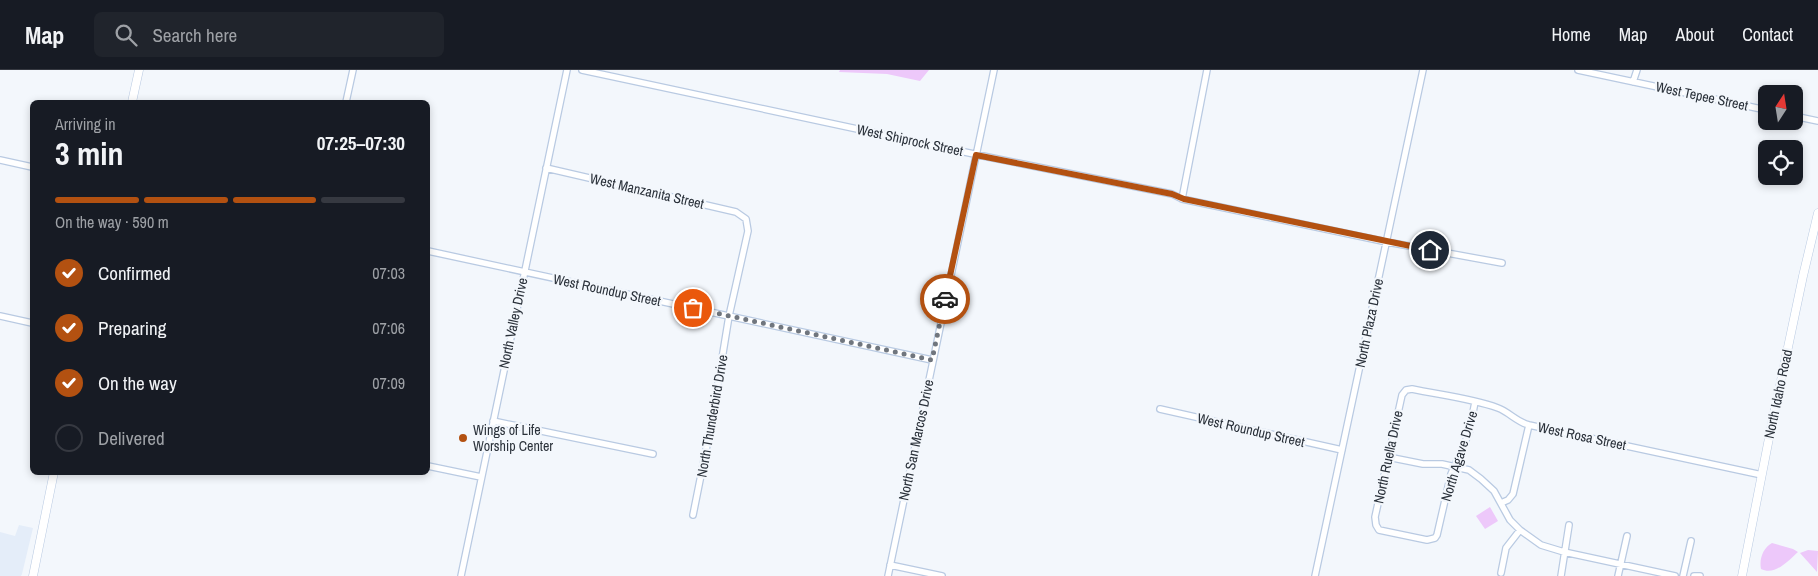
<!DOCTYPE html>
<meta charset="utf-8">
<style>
:root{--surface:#171b24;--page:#20242c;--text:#f1f3f6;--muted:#9ea1a6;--line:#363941;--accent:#b35111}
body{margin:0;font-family:"Archivo Narrow",sans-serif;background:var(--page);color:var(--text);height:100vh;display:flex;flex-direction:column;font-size:19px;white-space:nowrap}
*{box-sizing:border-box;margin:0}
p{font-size:16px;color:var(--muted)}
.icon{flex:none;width:28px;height:28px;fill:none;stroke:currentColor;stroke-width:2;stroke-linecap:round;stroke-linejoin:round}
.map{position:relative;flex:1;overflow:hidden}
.sheet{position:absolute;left:30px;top:30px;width:400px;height:375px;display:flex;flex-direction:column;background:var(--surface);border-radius:8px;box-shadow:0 2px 8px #0003}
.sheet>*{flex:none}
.needle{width:32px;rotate:12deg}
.fabs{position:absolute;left:1758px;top:15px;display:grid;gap:10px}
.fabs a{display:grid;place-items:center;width:45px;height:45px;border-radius:8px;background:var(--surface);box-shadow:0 2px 8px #0003;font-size:25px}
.pin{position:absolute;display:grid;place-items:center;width:42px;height:42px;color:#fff;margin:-21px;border:2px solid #fff;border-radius:50%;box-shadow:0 1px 5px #0007}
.courier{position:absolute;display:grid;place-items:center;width:50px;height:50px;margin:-25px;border:4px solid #b35111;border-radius:50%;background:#fff;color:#222;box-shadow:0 1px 6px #0007}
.headline em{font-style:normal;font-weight:700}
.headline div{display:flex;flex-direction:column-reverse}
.headline{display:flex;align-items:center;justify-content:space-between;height:85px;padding:0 25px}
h1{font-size:32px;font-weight:700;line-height:38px}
.bar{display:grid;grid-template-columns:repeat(4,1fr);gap:8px 5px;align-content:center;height:60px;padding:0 25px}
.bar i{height:6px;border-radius:4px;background:var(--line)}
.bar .active{background:var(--accent)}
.bar p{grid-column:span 4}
ol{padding:0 25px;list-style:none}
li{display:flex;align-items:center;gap:15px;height:55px}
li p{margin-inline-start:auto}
li .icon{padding:5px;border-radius:50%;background:var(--accent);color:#fff;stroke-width:4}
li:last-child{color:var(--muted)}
li i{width:28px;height:28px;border:2px solid var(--line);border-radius:50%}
header{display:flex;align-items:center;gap:30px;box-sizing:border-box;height:70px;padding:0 25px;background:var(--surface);border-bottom:1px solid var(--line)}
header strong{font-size:24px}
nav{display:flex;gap:28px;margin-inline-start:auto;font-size:18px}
.search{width:350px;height:45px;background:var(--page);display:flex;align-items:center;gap:12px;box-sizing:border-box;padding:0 18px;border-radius:8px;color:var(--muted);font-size:19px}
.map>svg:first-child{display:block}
</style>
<header>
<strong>Map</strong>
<div class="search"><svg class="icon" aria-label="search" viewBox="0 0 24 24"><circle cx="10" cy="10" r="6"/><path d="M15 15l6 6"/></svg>Search here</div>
<nav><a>Home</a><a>Map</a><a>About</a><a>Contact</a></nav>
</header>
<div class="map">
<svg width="1818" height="506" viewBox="0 0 1818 506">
<rect width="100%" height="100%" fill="#f3f7fc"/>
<!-- built -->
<path fill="#e4edf9" d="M19,455L33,458L22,504L21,506H0V462L15,466Z"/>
<!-- green -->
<path fill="#edc8fa" d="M840,0H929L920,11L887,4L839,2Z
M1490,437L1498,451L1485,459L1476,446Z
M1772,473L1793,479L1798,482C1788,491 1775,506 1761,499C1759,489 1763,478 1772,473Z
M1808,480L1818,481L1817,502L1800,483Z"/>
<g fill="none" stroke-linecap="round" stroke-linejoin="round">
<defs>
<path id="minor" d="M582,0L988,87L1172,124L1182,129L1387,172L1502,193
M1578,0L1766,40
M1633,12L1637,0
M346,32L353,0
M1794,46L1818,51
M0,90L32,97
M546,98L736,142L746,149L748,161L729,246L712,350L693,445
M1182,129L1207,0
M428,181L932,290
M0,246L32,253
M1475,332L1469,363L1451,404L1437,465L1435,468L1427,470L1379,460L1376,455L1375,447L1402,325L1406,320L1412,319C1440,325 1470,328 1498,338C1509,342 1517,352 1529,355L1762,405
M1160,339L1342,380
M493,351L653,384
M1388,387L1423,394H1442L1469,400L1481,409L1494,421L1510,450L1520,460L1541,475L1564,482L1675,506
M428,396L481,407
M1501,433L1508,430L1513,424L1529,355
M890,495L942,506
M1501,503L1506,478L1520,460
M461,506L567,0
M888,506L994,0
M1315,506L1423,0
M1561,506L1569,455
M1618,506L1627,466
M1683,506L1691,471
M1694,506H1700"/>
<path id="tertiary" d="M132,32L139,0
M33,506L54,402
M1742,506L1771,358L1803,206L1818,143"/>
</defs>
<!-- minor casing -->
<use href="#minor" stroke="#b9cae2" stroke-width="8"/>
<!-- tertiary casing -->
<use href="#tertiary" stroke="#b9cae2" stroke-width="9"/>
<!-- minor -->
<use href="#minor" stroke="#fff" stroke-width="5.5"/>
<!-- tertiary -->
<use href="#tertiary" stroke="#fff" stroke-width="8"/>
</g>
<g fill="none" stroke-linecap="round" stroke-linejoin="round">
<!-- done -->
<path stroke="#70767e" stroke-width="5" stroke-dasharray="0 9" d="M693,238L932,290L945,229"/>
<!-- route -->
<path stroke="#b35111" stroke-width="6" d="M945,229L976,85L1172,124L1184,129L1430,180"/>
</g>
<!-- markers -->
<circle fill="#b35111" stroke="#f3f7fc" stroke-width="2" cx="463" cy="368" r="5"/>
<g text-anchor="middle" stroke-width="4.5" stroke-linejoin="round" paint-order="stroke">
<!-- street labels -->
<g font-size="14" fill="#2a313a" stroke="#f3f7fc">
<text transform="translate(1702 26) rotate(12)" y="5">West Tepee Street</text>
<text transform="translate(910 70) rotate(12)" y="5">West Shiprock Street</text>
<text transform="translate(647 121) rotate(13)" y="5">West Manzanita Street</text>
<text transform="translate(607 220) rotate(12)" y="5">West Roundup Street</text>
<text transform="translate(513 253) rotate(-78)" y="5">North Valley Drive</text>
<text transform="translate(1369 253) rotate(-78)" y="5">North Plaza Drive</text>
<text transform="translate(1778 324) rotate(-78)" y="5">North Idaho Road</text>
<text transform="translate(712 346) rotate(-80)" y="5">North Thunderbird Drive</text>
<text transform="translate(1251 360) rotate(13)" y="5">West Roundup Street</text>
<text transform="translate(1582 366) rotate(12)" y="5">West Rosa Street</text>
<text transform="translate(916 370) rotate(-78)" y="5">North San Marcos Drive</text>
<text transform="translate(1459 386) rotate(-73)" y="5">North Agave Drive</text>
<text transform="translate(1388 387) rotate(-78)" y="5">North Ruella Drive</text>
</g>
<!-- poi labels -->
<g font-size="14" fill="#2a313a" stroke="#f3f7fc" text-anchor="start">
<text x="473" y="365">Wings of Life<tspan x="473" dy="16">Worship Center</tspan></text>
</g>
</g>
</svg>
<div class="fabs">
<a><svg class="needle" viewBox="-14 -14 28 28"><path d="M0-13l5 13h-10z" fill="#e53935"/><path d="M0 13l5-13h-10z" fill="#9ea1a6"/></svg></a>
<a><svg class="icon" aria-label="locate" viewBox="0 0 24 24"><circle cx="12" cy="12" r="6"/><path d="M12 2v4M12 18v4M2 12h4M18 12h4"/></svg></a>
</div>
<div class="pin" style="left:693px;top:238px;background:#ea580c"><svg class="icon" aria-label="bag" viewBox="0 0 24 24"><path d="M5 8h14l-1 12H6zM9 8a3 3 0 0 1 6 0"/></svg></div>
<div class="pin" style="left:1430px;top:180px;background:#1f2937"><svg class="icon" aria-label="home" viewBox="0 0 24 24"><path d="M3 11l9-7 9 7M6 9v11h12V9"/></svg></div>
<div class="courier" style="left:945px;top:229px"><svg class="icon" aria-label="car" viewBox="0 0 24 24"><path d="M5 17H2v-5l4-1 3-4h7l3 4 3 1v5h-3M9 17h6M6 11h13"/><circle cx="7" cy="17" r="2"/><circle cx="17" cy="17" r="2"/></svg></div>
<section class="sheet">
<div class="headline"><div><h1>3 min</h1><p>Arriving in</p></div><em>07:25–07:30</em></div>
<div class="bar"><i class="active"></i><i class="active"></i><i class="active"></i><i></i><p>On the way · 590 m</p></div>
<ol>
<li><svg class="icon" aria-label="check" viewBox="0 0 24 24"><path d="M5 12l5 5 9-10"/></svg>Confirmed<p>07:03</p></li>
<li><svg class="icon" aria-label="check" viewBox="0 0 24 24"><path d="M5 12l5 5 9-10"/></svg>Preparing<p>07:06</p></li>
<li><svg class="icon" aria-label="check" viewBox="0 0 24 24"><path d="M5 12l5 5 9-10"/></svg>On the way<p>07:09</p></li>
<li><i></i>Delivered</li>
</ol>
</section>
</div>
